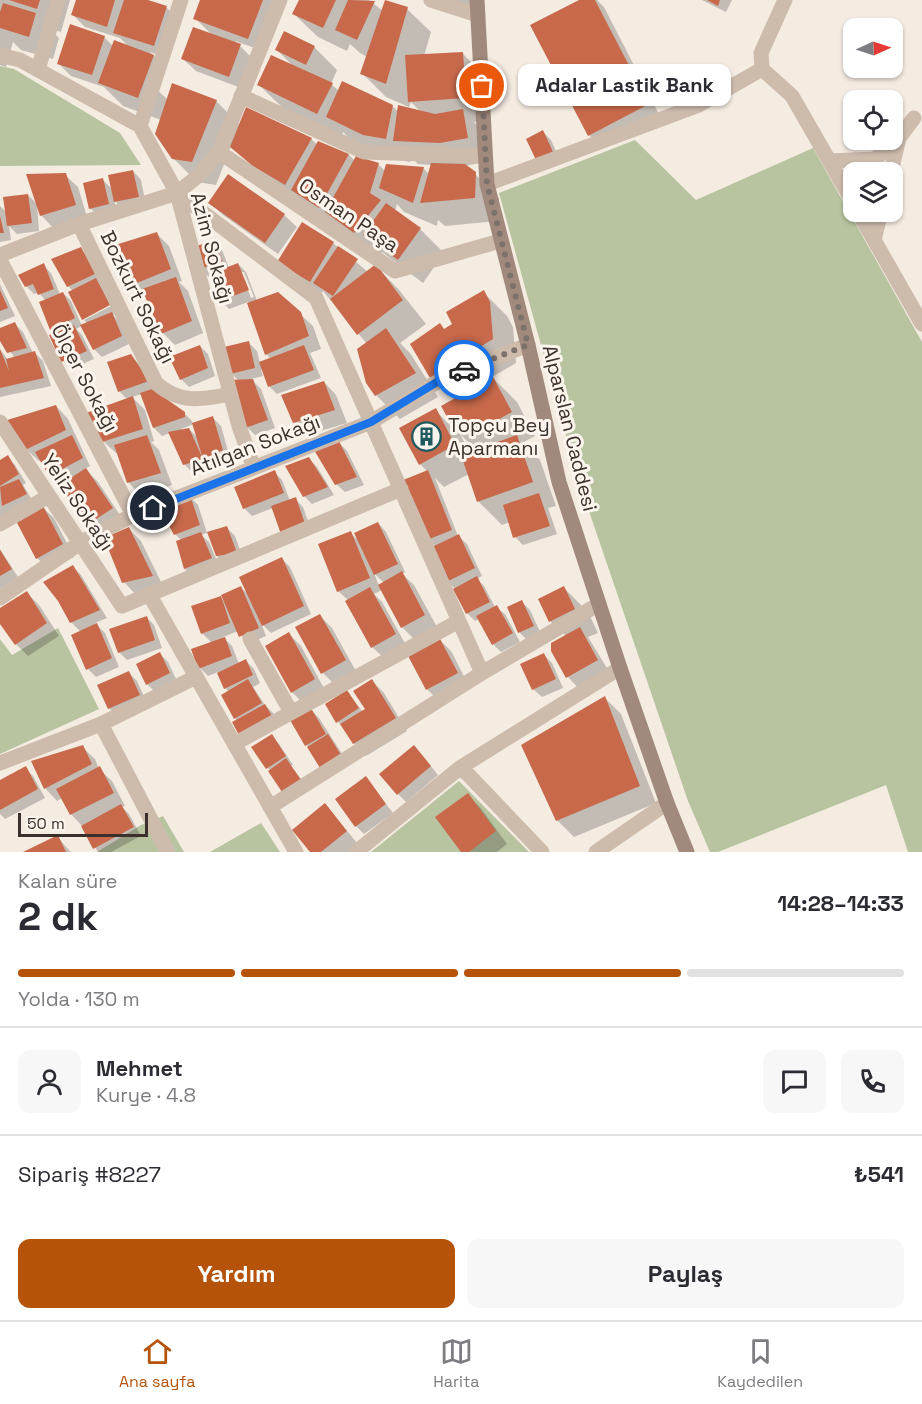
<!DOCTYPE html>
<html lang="tr">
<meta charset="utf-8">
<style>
:root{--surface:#fff;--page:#f7f7f7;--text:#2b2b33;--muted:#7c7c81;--line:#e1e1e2;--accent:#b45309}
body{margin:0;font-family:"Space Grotesk",sans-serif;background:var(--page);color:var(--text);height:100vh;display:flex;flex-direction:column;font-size:22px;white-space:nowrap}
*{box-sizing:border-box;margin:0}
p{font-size:20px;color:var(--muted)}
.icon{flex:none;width:33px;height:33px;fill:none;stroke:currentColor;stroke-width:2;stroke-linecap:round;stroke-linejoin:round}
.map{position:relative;height:852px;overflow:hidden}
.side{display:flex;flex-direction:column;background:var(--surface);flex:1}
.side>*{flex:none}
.needle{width:39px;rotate:87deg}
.controls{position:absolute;left:843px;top:18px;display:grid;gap:12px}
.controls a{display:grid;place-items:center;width:60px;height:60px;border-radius:12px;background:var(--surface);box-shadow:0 2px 4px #0004;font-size:30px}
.scale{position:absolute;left:18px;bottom:15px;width:130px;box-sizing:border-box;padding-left:6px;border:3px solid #3b302b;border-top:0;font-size:16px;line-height:21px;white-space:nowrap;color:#3b302b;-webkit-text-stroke:4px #fbf5ee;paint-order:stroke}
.pin{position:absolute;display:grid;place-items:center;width:51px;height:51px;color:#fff;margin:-26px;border:3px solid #fff;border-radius:50%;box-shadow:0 2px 6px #0007}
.courier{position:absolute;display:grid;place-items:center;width:60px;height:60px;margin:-30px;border:4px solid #1a73e8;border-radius:50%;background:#fff;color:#222;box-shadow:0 2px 8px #0007}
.bubble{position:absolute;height:42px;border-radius:12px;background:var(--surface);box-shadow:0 2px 4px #0004;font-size:20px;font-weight:700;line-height:42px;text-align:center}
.headline em{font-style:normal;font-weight:700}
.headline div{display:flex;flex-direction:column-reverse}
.headline{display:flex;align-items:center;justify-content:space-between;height:102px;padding:0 18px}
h1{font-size:39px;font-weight:700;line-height:45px}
.bar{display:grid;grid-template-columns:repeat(4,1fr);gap:9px 6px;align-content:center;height:72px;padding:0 18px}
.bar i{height:8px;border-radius:4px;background:var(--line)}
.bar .active{background:var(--accent)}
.bar p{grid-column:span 4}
.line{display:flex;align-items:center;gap:15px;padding:0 18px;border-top:2px solid var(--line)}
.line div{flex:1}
.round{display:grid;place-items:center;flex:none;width:63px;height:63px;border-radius:12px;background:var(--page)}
.action{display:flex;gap:12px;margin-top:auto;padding:12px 18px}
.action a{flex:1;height:69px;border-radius:12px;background:var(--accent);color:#fff;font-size:24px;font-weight:700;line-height:69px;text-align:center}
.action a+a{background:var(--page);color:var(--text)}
.menu{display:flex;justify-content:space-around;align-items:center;height:84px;border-top:2px solid var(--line);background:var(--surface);font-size:16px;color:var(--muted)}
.menu a{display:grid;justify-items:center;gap:3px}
.menu .active{color:var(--accent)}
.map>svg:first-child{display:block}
</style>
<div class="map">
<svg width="922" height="852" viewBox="0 0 922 852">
<rect width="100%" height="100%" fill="#f4ebe1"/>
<!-- green -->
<path fill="#b8c4a0" d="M0,66L14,69L120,133L141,165L0,166Z
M635,140L696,200L813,148L922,342V852H908L886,785L718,852H710L688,801L578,479L499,193Z
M58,628L99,709L0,754V639L12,655Z
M459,781L529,852H371Z
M163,816L184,852H97L141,825Z
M261,823L280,852H210Z"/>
<!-- shadow -->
<path fill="#0003" fill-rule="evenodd" d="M0,0H70L61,32L49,28L59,38L53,59L21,50L13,42L6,67L0,65Z
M78,0H143L167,8L179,20L166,58L150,52L162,64L153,86L168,100L216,101L240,125L311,139L318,145L319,143L349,155L355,161L378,164L385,171L423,168L429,174L432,165L418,164L411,157L410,162L388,158L351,140L343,132L341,137L283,108L259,85L293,66L277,50L314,47L337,70L331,84L339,91L392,106L399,112H421L411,102L409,107L386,97L362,73L367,57L360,53L350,44L347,51L318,37L294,14L300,0H369L383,11L407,9L431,32L424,56L462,53L486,77L488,121L474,122L486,134L491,161L464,166L475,174L499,198L498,221L445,226L438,220L437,226L404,212L397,204L395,211L420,229L444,253L423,283L382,252L379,255L256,170L231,146L216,185L197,182L173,158L161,120L123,106L104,87L71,76L59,64L104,37L113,46L129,47L120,38L85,27L73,15Z
M202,0H272L277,5L260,50L235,41L252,58L241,88L196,71L183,59L212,35L195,18Z
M423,0H479L477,19Z
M582,0H597L604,7L660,116L601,148L589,135Z
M702,0H732L726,12Z
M543,132L551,140L560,160L546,167Z
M133,171L141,180L146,205L124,210L114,200L117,212L99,216L90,208L103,180L113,190Z
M65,175L78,187L87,217L53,228L41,215Z
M28,195L37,204L39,231L17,234L9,226L11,240L0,242V206L7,213Z
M210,203L284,215L297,227L278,254L223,215Z
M157,234L169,246L182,281L179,282L188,291L203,333L175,345L163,333L145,296L133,284Z
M214,241L222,250L229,268L238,264L246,272L257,301L300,314L313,326L321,349L310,353L321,378L277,394L269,386L263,370H261L263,376L251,379L261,389L275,428L255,435L247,427L239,381L231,373L249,343L257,351L260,363L271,359L266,354L248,302L229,309L221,300L212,275L209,277L201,269ZM241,272H244L254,297L251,298Z
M333,243L368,272L376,266L399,290L426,324L400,343L410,353L438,397L400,419L376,395L368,383L367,344L323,291L322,293L292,274Z
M81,249L89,257L102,282L99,283L111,302L84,317V320L73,291L68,286Z
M43,265L51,273L60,294L63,293L71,301L82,326L76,329L82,335L94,359L71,369L63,361L51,336L56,334L51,329L46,301L39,293L34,294L26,286Z
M0,284L15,316L0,322Z
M483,292L507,316L513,327L516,363L492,377L517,402L535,436L522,443L540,460L556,506L548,508L557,534L523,545L515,537L510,522L502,525L478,501L469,474L444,487L435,478L458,536L467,544L482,576L477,579L484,586L495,607L505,614L520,642L501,652L493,644L479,619L475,621L467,613L455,589L447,581L436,547L428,539V472L420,464L435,410L455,430V400L431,377L445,331L454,325ZM460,434L477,451L470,453Z
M113,305L117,313L113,315L119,322L129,344L102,357L94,349L88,324L84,320Z
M15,324L23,332L33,353H35L43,361L51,386L0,397V349L8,360L15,358L0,339V330Z
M200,346L208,354L215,376L189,387L181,379Z
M130,355L139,364L155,389L152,390L184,413L192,421L193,424L213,418L221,426L230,458L192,472L184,464L170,433L162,436L154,428L142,394L132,397L145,410L154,441L151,442L159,450L172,485L141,495L128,482L118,452L116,453L103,441L128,400L119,391ZM194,424L198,438L189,429L182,431L181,429Z
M324,382L336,395L347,423L307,435L295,423L283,396Z
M56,406L68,419L90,466L85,469L98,482L124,521L101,536L88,524L70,477L58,484L50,475L41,460L39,461L26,449Z
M339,443L347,451L364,485L345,492L336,484Z
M7,457L15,465L26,483L23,485L34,503L0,519V462Z
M309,459L317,467L334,495L312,504L304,496Z
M274,472L282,480L290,501L295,499L303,507L312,532L273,508L252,516L244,508Z
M190,497L198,505L207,533L201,535L209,542L219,566L193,577L185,569L178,542L182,541L175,534Z
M41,506L54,518L74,557L50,570L37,558Z
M378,523L386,532L405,572L402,574L414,585L437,627L414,639L402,627L382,590L374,594L382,602L407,647L385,659L372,647L349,601L338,591L350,533L360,542ZM374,573L384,583L379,586Z
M227,528L235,536L244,561L225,564L216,555Z
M129,529L141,541L164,588L136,595L124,582Z
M0,549L18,577L0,589Z
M282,559L290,567L311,614L271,633L261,623L266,636L248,644L238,631L223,637L232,646L239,664L246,661L254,669L260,683L253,687L265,705L273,713L280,727L237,720L235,718L229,692L225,688L218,672L208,676L200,668L212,643L202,633L220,597L227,604L241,588L249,595Z
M73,567L81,575L107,618L95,623L105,633L119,667L96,677L88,669L81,632L71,622Z
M564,588L588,612L598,633L588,637L610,673L580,690L568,677L553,651L566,636L550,621Z
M27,593L39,605L59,636L28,656L16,644L0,622V610Z
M522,602L530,610L541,634L527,640L519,632Z
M319,615L332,628L357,673L335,685L323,673L298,628Z
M146,617L154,625L162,648L127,660L119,652Z
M289,634L301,646L326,692L304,704L292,692Z
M439,639L451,651L469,686L439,701L427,689Z
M160,654L168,662L177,681L155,692L147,684Z
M544,655L552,663L563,688L542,697L533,689L522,665Z
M129,673L137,681L147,703L117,716L109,708Z
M372,681L384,693L407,731L366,756L354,743L345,729L338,722L347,692L363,712L367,709Z
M605,698L621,714L656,803L574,837L557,820Z
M311,710L319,718L348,763L310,748L306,745Z
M271,736L279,744L293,765L291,766L308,788L267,768L253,747Z
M82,747L95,759L99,769L112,781L125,806L122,807L129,814L141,836L111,852H98L82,826L71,814L62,798L57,801L45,788Z
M422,755L438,775L406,802L398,794Z
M25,768L33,776L45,798L5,819L0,814V782Z
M366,778L393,813L364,834L356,826Z
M467,795L480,807L507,844L497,852H463Z
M325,805L358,844L349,852H312Z
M57,837L71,852H27Z"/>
<!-- building -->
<path fill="#c8694b" d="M9,0H40L37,9Z
M76,0H115L107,27L71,15Z
M124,0H148L167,6L154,46L113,33Z
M200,0H263L248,39L193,19Z
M299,0H336L323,28L292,14Z
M348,0L375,1L357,40L335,30Z
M385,0L408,7L386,84L360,74Z
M579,0H595L649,104L588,136L530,25Z
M707,0H720L718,6Z
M3,3L36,13L29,37L0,28V12Z
M70,24L105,36L92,75L57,64Z
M193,27L241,44L229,77L181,59Z
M284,31L315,46L306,65L275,50Z
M114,40L154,55L138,98L98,83Z
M463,52L466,98L408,102L405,55Z
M271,55L333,83L317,114L257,85Z
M342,81L393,105L386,139L363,135L326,117Z
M172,83L217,100L192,162L172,159L155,134Z
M398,105L435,114L463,109L468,138L440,143L393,141Z
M246,107L312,138L285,185L253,166L230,147Z
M543,130L553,152L536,160L526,139Z
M318,141L349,154L319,208L291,190Z
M356,156L379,163L370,193L381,200L354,233L325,212Z
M431,163L465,164L476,172L475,198L420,203Z
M386,164L424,167L413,203L379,188Z
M133,170L139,197L114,202L108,175Z
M66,173L76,205L40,216L26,174Z
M228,174L285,214L265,243L208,203Z
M103,178L109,204L89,209L83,183Z
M28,194L32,223L7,226L3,197Z
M386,203L421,228L398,260L363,235Z
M0,216L4,233H0Z
M302,222L334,242L310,282L277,262Z
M157,232L171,269L132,285L112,246Z
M214,240L222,261L200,269L194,247Z
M338,246L358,259L333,296L313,283Z
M81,247L95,274L67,287L51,259Z
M44,263L54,289L38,295L33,284L25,287L18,275Z
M238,263L249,290L220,301L210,274Z
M376,264L403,300L357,335L330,299Z
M176,277L192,321L161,334L142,289Z
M96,278L110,305L82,320L68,292Z
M0,290L8,308L0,311Z
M484,290L490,302L493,339L430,378L410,344L440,323L444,329L452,324L446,312Z
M63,292L75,318L50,330L39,302Z
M278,292L301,312L309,336L265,355L247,303Z
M112,312L122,336L93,350L80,325Z
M15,322L27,348L7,353L0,341V328Z
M74,325L87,351L61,362L49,335Z
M386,328L416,373L375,396L366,383L357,349Z
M249,341L255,368L230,374L224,347Z
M200,345L208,368L180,380L169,357Z
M304,345L314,370L268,387L259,362Z
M0,349L9,371L6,359L35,351L44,378L0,388Z
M131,354L149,381L118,392L107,362Z
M493,377L512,412L476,432L471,422L455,431L441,406Z
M253,379L268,420L245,428L227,380Z
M324,381L335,410L293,423L281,395Z
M152,389L185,412V417L153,428L140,393Z
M133,396L143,429L102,442L86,413Z
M56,405L66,430L25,450L4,421Z
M436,408L455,445L419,465L399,428Z
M213,416L223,450L203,459L183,465L168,432L189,428L203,459L192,423Z
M72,435L83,458L49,476L35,452Z
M147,435L161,473L127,483L114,445Z
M517,435L533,482L477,502L461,455Z
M339,441L357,477L335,485L314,450Z
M8,455L19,474L0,486V460Z
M309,457L328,487L303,497L285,466Z
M86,468L113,508L87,525L60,485Z
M275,470L284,493L243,509L234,487Z
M428,470L452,530L427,540L403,480Z
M19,479L27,494L2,506L0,487Z
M539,493L550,526L513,538L503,505Z
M190,495L200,525L174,535L161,510Z
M296,497L305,524L281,534L271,506Z
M42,504L63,544L36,559L15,519Z
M378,522L398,564L374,575L354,533Z
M227,526L237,553L216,556L207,532Z
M129,527L153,576L122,583L104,538Z
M351,531L370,578L337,592L318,544Z
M201,532L212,558L184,569L176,541Z
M459,534L475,568L446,582L430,548Z
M0,550L12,569L0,576Z
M282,557L304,606L262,626L239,577Z
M73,565L100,610L70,623L58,601L43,582Z
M402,571L425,615L401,628L378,585Z
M477,576L490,602L466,614L453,589Z
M241,586L259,628L239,637L221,595Z
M564,586L575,609L549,622L538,599Z
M370,587L396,634L371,648L345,601Z
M27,591L47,623L15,645L0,624V608Z
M221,596L230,623L201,634L191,606Z
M522,600L534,626L518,633L507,607Z
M497,605L513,633L492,645L476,616Z
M320,614L346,660L321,674L295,627Z
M147,616L155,640L118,653L109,629Z
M97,623L112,658L86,670L71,635Z
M580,627L598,660L566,678L551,651V643Z
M289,632L315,679L291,693L265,646Z
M225,637L232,656L198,669L191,649Z
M439,637L458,673L426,690L407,654Z
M160,652L170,673L146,685L136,664Z
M544,653L556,679L532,690L520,664Z
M246,659L253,675L224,689L217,673Z
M129,671L140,695L108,709L97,685Z
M248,679L262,703L234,719L221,695Z
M372,679L396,718L353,744L340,724L365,709L353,691Z
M347,690L359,708L336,723L325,704Z
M605,696L640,786L556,821L521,745Z
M265,704L273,718L240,737L232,722Z
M311,708L326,734L305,746L290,720Z
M272,734L286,756L266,769L251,747Z
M328,734L341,755L320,768L307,747Z
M83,745L92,764L44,789L31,761Z
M414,745L431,766L397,795L379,774Z
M286,758L301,780L282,792L268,771Z
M26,766L38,789L0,810V780Z
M100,766L114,793L70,815L56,789Z
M366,776L386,804L355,827L335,799Z
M468,793L496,831L469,852H461L435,817Z
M325,803L347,831L321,852H310L292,830Z
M121,804L134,827L93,849L81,826Z
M58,835L66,852H23Z"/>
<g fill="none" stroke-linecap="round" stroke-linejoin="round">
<!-- street -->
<path stroke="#cdbbac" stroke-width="15" d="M431,0L478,15
M0,55L20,60L140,126L177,193L239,426L254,468
M762,69L792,96L854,204
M38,70L58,0
M241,96L364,152L485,156
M140,126L181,0
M899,138L914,118
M219,152L395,271L500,241
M829,161L875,159L899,138L891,172
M487,184L699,105L762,69L761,53L785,0
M177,193L316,298L482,673L599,604
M858,212L922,324
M79,224L156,383C179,404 202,400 230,394
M874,240L881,212
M0,255L79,224L177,193L198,176L219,152L280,0
M0,260L133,515
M0,422L122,606L401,489
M0,524L49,496
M149,594L296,852
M0,598L80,543L133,515L371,422L447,376L528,345
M250,639L291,712
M101,724L168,852
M234,744L459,621
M0,763L101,724L196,677
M461,767L542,852
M270,807L482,673
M356,852L461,767L620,668
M596,852L667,803"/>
<!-- secondary -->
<path stroke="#a18a7d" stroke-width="15" d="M477,0L487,184L528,345L559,482L620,668L667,803L687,852"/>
</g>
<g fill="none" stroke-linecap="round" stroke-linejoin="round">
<!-- done -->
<path stroke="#7c716b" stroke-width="6" stroke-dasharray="0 10.8" d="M464,370L528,345L487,184L482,86"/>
<!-- route -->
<path stroke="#1a73e8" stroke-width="8" d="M153,508L371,422L447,376L464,370"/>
</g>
<!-- icons -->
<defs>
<symbol id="building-ring" viewBox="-11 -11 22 22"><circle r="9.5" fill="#fbf5ee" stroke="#1f5a5e" stroke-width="1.5"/><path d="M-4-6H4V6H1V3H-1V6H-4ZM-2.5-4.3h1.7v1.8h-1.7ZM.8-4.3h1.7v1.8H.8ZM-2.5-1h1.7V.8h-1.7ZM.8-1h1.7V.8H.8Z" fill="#1f5a5e"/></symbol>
</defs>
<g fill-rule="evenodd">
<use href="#building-ring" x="410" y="420" width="33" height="33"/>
</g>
<g text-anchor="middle" stroke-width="6" stroke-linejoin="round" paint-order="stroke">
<!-- street labels -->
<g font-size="20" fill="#3b302b" stroke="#fbf5ee">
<text transform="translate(349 215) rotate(34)" y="7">Osman Paşa</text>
<text transform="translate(212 248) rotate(75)" y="7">Azim Sokağı</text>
<text transform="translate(138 297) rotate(64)" y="7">Bozkurt Sokağı</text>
<text transform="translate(85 378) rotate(62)" y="7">Ölçer Sokağı</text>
<text transform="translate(570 428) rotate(76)" y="7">Alparslan Caddesi</text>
<text transform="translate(255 445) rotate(-21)" y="7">Atılgan Sokağı</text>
<text transform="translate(78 502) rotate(56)" y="7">Yeliz Sokağı</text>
</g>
<!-- poi labels -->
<g font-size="20" fill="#3b302b" stroke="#fbf5ee" text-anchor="start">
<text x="448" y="432">Topçu Bey<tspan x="448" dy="23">Aparmanı</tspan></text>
</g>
</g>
</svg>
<div class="controls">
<a><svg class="needle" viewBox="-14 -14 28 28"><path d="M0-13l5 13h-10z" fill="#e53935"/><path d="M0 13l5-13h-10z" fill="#7c7c81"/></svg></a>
<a><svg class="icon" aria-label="locate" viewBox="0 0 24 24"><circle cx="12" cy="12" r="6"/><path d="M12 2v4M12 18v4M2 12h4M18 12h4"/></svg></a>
<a><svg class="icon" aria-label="layers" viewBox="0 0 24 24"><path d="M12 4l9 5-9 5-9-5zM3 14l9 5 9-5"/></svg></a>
</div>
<div class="scale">50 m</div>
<div class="pin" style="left:482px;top:86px;background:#ea580c"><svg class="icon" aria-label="bag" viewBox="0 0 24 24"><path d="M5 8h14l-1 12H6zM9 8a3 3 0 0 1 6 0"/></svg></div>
<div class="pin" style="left:153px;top:508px;background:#1f2937"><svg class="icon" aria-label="home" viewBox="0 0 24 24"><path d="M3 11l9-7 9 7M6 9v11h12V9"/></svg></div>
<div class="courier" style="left:464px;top:370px"><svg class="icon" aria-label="car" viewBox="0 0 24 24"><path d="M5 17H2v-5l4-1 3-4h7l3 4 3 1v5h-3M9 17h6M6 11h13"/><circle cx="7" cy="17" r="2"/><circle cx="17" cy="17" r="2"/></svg></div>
<div class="bubble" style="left:518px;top:64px;width:213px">Adalar Lastik Bank</div>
</div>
<section class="side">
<div class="headline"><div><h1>2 dk</h1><p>Kalan süre</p></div><em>14:28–14:33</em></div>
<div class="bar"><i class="active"></i><i class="active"></i><i class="active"></i><i></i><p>Yolda · 130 m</p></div>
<div class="line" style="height:108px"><a class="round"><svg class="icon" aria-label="person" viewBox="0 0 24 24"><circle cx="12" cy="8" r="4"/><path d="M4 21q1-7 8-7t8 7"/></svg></a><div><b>Mehmet</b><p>Kurye · 4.8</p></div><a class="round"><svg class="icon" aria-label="chat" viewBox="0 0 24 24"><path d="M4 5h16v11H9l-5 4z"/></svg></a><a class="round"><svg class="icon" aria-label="phone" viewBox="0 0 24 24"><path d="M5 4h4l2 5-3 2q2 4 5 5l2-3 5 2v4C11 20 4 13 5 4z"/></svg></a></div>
<div class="line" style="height:78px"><div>Sipariş #8227</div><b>₺541</b></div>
<div class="action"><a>Yardım</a><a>Paylaş</a></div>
</section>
<nav class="menu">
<a class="active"><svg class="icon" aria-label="home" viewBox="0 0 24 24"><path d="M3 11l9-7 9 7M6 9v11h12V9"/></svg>Ana sayfa</a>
<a><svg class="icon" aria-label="map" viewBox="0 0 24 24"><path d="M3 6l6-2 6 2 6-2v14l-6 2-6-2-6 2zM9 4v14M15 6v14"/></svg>Harita</a>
<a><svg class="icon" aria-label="saved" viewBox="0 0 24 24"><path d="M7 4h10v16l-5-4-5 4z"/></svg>Kaydedilen</a>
</nav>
